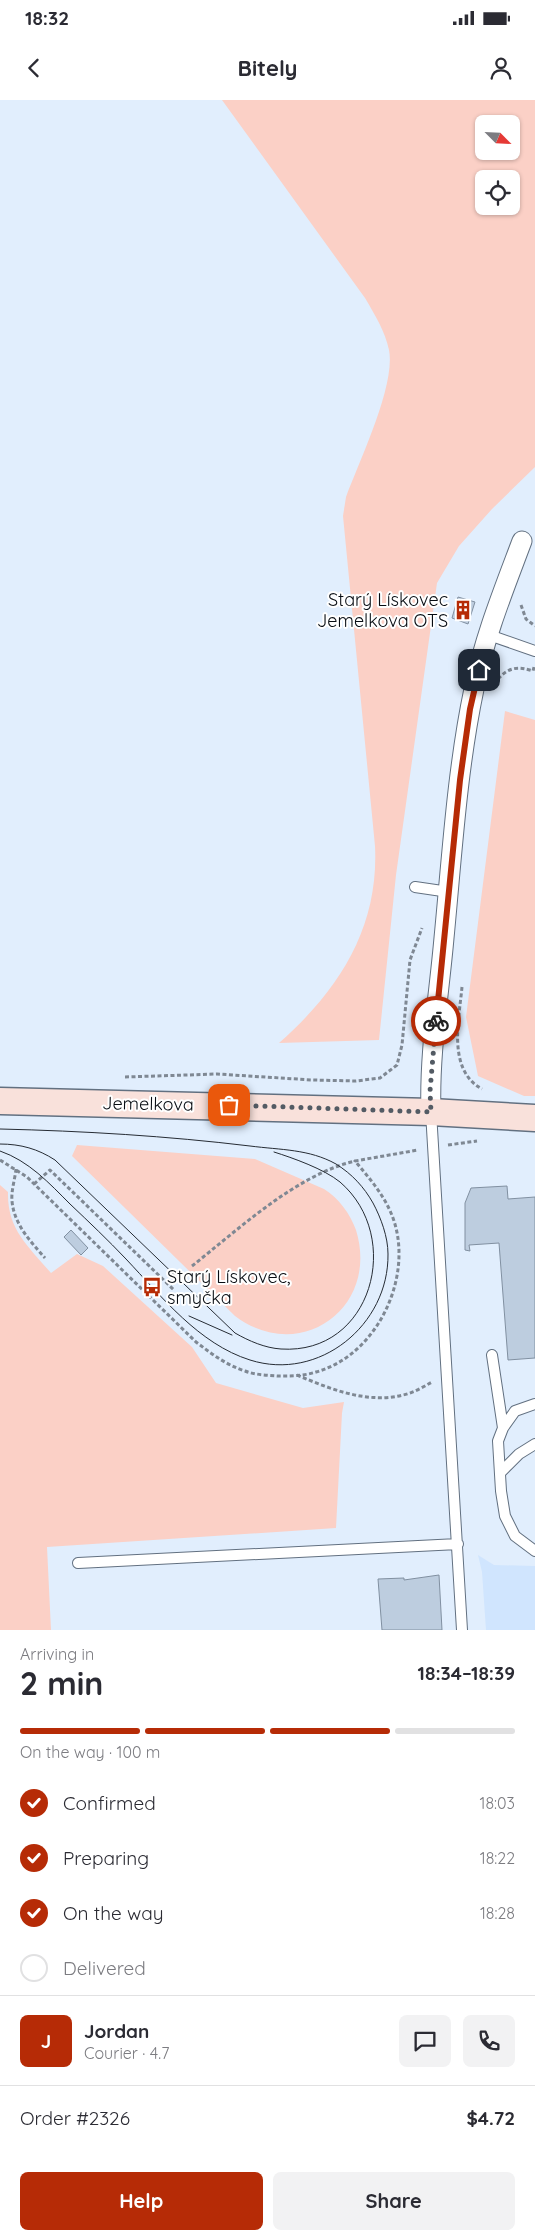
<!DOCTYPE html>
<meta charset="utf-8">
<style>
:root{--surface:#fff;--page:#f2f2f3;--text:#2b2b33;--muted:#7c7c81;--line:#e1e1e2;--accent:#b62b06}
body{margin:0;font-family:Quicksand,sans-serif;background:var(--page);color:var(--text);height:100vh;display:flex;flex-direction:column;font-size:19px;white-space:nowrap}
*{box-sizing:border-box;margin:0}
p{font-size:16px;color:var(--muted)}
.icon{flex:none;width:28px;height:28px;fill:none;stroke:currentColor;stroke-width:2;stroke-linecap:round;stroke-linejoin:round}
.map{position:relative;height:1530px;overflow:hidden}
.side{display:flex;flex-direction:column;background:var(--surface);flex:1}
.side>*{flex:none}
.needle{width:32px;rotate:114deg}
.tools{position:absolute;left:475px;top:15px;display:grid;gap:10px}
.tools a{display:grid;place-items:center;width:45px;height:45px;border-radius:8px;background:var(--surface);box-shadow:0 1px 4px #0004;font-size:25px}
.pin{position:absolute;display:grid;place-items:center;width:42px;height:42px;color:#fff;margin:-21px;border-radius:10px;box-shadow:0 2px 8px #0006}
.courier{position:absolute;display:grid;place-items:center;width:50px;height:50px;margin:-25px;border:4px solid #b62b06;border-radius:50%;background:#fff;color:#222;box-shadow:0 1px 6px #0007}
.headline em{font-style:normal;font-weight:800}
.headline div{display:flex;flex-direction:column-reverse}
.headline{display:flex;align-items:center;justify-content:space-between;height:85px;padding:0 20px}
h1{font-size:32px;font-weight:800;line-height:38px}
.bar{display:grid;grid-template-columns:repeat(4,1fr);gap:8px 5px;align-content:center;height:60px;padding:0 20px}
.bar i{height:6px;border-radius:4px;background:var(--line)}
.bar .current{background:var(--accent)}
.bar p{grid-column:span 4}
.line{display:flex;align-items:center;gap:12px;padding:0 20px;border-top:1px solid var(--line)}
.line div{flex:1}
.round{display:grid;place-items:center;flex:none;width:52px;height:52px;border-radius:8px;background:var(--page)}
ol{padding:0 20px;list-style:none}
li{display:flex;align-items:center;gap:15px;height:55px}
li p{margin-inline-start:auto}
li .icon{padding:5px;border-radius:50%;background:var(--accent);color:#fff;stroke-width:4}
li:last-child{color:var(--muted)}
li i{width:28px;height:28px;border:2px solid var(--line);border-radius:50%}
.button{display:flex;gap:10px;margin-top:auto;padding:10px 20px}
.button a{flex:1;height:58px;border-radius:8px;background:var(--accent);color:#fff;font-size:20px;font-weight:800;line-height:58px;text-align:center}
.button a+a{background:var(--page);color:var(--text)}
.status{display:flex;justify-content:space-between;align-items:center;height:35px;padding:0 25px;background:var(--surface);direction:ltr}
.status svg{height:14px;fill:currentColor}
header{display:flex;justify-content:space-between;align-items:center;height:65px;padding:0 20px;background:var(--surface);font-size:22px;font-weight:800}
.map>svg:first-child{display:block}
</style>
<div class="status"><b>18:32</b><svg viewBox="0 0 49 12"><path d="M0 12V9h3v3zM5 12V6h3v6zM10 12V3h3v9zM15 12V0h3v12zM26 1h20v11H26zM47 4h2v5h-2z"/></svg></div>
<header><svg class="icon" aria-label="back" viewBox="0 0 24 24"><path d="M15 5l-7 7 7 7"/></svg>Bitely<svg class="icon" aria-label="person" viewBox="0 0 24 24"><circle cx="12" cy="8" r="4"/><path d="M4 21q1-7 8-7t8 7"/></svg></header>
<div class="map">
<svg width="535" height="1530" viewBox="0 0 535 1530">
<rect width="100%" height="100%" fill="#e1eefd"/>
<!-- built -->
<path fill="#d0e5fe" d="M478,1455L494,1465L535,1466V1530H486L482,1472Z"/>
<!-- green -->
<path fill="#fbd0c6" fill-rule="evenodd" d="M222,0H535V367L492,409L459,446L437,483L396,775L379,940L279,943C339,890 379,828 375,746L343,416L346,397C359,362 396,285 389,250C385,231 375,215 365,198ZM484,24H511V51H484ZM484,79H511V106H484Z
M505,611L535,620V996H524L478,976L466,917Z
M77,1045L255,1059L324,1089C339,1098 350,1114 356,1130C380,1208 300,1265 235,1216L72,1056Z
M0,1085L8,1092C7,1129 28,1146 51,1173L77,1154L103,1166L192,1247L216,1283L303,1308L344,1302L342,1313L336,1428L47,1447L51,1530H0Z"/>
<!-- building -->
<path fill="#bdcddf" stroke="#8190a1" d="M458,497L475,502L468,524L452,518Z
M507,1086L508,1099L535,1097V1258L508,1260L499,1143L469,1145L470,1151L465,1150V1103L471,1088Z
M71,1130L88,1148L81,1155L64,1137Z
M439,1475L442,1530H382L378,1479L404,1478V1480Z"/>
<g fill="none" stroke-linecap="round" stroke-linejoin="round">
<defs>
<path id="lane" d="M489,535L535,551
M415,787L449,792
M431,1012L462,1530
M492,1255L503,1328L498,1341L501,1391L505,1416L515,1436L535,1451
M503,1328L515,1311L535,1304
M501,1372L519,1354L535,1344
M78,1463L458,1444"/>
<path id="street" d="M431,1012C429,954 439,895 444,838C452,755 457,670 474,589C484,538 504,489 522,441"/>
<path id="secondary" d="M0,1001L431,1012L535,1018"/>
</defs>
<!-- lane casing -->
<use href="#lane" stroke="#627080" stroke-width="12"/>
<!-- street casing -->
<use href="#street" stroke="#627080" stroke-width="21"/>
<!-- secondary casing -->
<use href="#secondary" stroke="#627080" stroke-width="29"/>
<!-- path -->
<path stroke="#7f8893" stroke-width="3" stroke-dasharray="4 2.5" stroke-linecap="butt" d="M521,505L526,519L535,526
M498,579C509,567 518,566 533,571L534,567
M462,887C459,920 447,970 482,989
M125,977L217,974L312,980L356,981L380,978L397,965L402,945L410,860L422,828
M448,1045L477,1041
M0,1060L27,1077L196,1242C212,1254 226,1265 245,1271C255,1275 267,1275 278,1276C291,1276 304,1276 316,1272C378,1255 414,1176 393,1118C385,1096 370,1079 355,1061L418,1050
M16,1069C15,1079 11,1091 12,1101C14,1124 30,1141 45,1158
M34,1084L50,1070L174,1190
M192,1166C239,1129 296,1075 355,1061
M297,1275C330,1289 367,1304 403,1295C413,1293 423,1287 432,1282"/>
<!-- lane -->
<use href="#lane" stroke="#fff" stroke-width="10"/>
<!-- street -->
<use href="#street" stroke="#fff" stroke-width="19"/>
<!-- secondary -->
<use href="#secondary" stroke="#f9e1db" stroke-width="26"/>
<!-- tram -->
<path stroke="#262c34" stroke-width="1" d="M0,1029C84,1031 167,1036 250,1046C281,1050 309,1049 336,1064C352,1074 364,1087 373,1103C381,1118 388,1137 388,1154C389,1225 319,1282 250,1260C199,1244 162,1197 126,1159C108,1140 89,1122 70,1104C49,1083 29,1061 0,1051
M0,1044C21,1044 38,1049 55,1060L235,1233C249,1241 265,1248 281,1249C372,1255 404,1137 340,1082C324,1069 293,1058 274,1052
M189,1216L232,1235"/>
</g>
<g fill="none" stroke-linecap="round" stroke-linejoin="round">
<!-- done -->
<path stroke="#535b64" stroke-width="5" stroke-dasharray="0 9" d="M229,1005L431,1012L430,991L436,921"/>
<!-- route -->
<path stroke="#b62b06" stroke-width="6" d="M436,921L460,680L470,609L479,570"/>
</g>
<!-- icons -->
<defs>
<symbol id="building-bare" viewBox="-9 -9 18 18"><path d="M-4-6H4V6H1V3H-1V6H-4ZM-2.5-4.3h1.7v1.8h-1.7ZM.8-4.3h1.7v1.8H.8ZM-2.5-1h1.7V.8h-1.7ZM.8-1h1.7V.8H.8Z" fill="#b62b06" stroke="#fff" stroke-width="2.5" paint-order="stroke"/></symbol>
<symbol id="bus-bare" viewBox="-9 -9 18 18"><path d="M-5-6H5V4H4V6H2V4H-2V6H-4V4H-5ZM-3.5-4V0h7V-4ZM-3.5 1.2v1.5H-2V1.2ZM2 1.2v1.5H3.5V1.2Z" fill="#b62b06" stroke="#fff" stroke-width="2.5" paint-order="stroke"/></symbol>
</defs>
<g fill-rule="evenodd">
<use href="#building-bare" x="449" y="496" width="28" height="28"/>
<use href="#bus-bare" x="138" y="1173" width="28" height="28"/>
</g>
<g text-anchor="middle" stroke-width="4" stroke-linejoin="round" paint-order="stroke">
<!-- poi labels -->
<g font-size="18" fill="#070c12" stroke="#fff" text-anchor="end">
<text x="448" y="506">Starý Lískovec<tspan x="448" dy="21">Jemelkova OTS</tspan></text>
<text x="167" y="1183" text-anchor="start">Starý Lískovec,<tspan x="167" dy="21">smyčka</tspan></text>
</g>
<!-- street labels -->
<g font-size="18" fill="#070c12" stroke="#fff">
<text transform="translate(148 1004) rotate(1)" y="6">Jemelkova</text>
</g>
</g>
</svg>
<div class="tools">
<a><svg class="needle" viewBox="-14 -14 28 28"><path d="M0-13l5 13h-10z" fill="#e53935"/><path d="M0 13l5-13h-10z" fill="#7c7c81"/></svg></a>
<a><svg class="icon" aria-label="locate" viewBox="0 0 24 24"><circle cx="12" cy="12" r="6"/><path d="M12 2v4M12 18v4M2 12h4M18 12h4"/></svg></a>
</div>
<div class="pin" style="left:229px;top:1005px;background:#ea580c"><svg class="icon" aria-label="bag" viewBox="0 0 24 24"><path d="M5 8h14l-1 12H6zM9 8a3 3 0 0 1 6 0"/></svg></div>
<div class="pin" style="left:479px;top:570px;background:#1f2937"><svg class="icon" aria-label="home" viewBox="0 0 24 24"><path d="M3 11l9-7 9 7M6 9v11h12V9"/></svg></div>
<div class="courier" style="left:436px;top:921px"><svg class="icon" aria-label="bike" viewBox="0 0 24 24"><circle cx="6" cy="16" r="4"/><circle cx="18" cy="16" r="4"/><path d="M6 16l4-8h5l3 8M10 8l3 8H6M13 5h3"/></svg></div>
</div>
<section class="side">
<div class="headline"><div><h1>2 min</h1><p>Arriving in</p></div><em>18:34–18:39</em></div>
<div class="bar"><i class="current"></i><i class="current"></i><i class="current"></i><i></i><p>On the way · 100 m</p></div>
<ol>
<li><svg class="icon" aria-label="check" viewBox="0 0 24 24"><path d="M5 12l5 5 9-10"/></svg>Confirmed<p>18:03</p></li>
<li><svg class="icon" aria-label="check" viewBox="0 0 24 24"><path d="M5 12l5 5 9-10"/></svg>Preparing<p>18:22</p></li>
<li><svg class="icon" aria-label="check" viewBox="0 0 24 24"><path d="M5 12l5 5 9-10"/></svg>On the way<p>18:28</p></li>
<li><i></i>Delivered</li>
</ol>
<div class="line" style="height:90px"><b class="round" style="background:var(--accent);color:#fff">J</b><div><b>Jordan</b><p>Courier · 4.7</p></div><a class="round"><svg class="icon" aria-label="chat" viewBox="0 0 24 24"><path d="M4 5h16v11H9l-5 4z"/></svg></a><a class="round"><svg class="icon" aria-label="phone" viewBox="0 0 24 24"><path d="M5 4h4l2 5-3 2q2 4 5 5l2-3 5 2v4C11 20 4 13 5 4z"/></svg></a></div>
<div class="line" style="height:65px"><div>Order #2326</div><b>$4.72</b></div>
<div class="button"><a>Help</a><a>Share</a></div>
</section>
